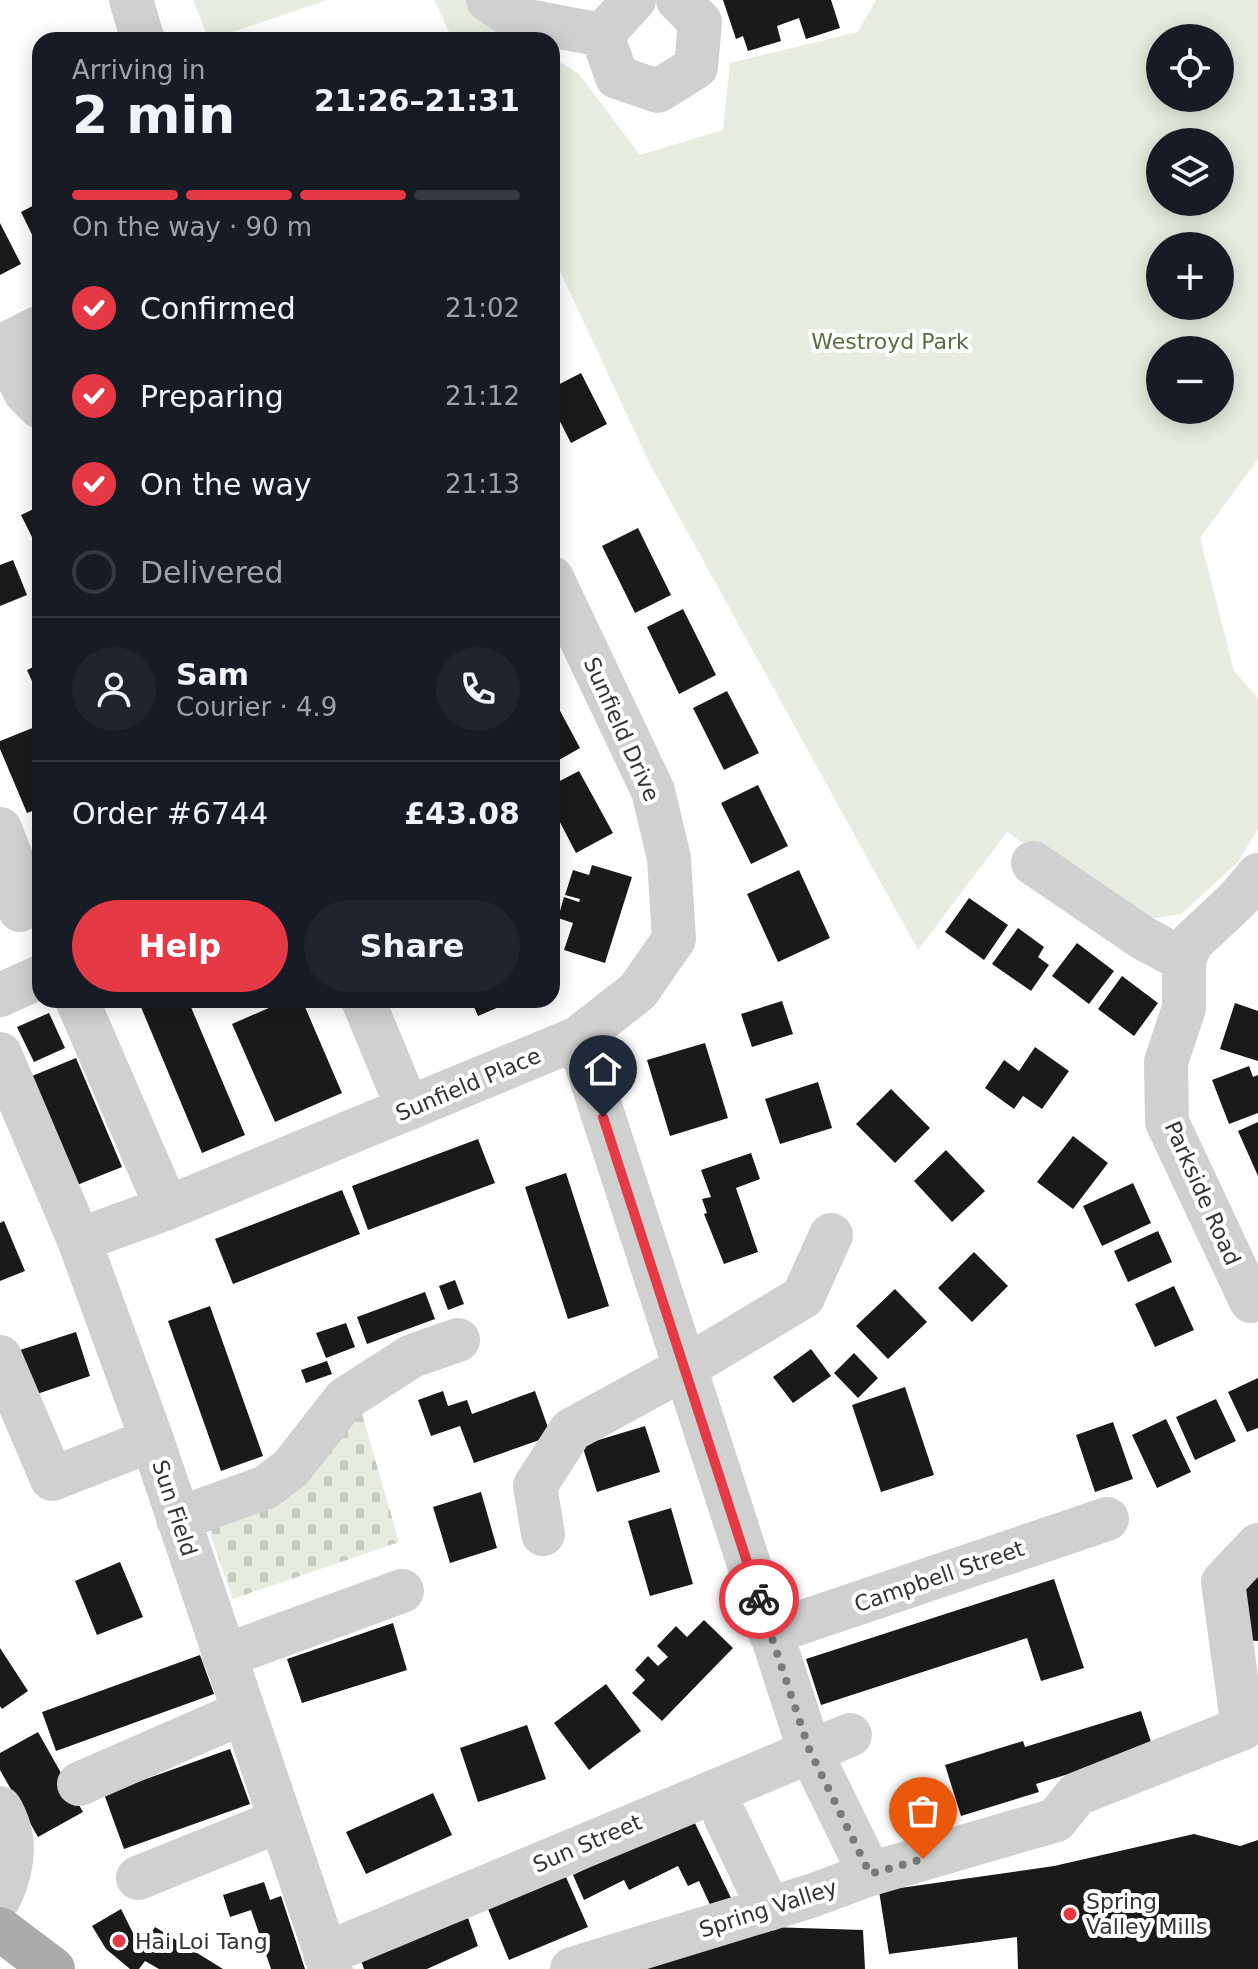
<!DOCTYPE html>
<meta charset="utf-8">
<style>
:root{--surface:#171b24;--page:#20242c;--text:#f1f3f6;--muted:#9ea1a6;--line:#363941;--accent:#e63946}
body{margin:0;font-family:"DejaVu Sans",sans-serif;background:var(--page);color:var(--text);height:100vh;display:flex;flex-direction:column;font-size:30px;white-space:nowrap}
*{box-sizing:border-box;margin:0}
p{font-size:26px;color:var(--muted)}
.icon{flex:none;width:44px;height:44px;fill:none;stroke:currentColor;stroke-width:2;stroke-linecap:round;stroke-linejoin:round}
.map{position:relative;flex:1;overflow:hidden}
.drawer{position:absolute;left:32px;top:32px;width:528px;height:976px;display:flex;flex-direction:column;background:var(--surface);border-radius:24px;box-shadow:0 4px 20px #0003}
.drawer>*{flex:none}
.fabs{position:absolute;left:1146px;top:24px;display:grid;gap:16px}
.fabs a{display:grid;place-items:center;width:88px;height:88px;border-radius:50%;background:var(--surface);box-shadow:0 4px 20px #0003;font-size:40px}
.pin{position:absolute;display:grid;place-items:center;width:68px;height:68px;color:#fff;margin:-82px -34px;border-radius:50% 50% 50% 0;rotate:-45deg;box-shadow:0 0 8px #0007}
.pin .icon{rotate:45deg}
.courier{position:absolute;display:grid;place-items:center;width:80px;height:80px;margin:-40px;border:6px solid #e63946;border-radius:50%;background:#fff;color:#222;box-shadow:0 2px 10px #0007}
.head em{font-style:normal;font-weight:600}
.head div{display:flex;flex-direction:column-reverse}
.head{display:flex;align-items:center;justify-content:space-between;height:136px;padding:0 40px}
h1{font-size:52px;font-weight:600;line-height:60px}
.bar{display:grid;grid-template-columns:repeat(4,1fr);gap:12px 8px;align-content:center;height:96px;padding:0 40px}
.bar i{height:10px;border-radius:6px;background:var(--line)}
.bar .on{background:var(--accent)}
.bar p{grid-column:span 4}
.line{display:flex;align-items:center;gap:20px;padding:0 40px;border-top:2px solid var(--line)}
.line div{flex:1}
.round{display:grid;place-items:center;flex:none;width:84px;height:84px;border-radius:42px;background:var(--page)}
ol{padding:0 40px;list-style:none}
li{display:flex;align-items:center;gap:24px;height:88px}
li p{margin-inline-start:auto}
li .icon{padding:8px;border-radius:50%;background:var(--accent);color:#fff;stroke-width:4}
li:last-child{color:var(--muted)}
li i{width:44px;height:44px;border:4px solid var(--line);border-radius:50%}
.primary-button{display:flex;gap:16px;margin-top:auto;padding:16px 40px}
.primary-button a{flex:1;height:92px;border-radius:48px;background:var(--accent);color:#fff;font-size:32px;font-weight:600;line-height:92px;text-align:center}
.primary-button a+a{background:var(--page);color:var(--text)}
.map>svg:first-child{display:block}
</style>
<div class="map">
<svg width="1258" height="1969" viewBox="0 0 1258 1969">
<defs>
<pattern id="cemetery-stones" width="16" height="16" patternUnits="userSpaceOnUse" patternTransform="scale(2)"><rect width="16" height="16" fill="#e6ecdf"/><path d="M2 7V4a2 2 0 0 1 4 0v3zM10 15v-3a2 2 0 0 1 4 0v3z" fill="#c6cbc0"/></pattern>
</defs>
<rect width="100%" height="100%" fill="#fff"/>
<!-- cemetery -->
<path fill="url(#cemetery-stones)" d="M362,1414L399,1542L233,1599L207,1526Z"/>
<!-- green -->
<path fill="#e6ecdf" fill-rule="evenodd" d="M193,0H327L209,40Z
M434,0H465L526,40H453Z
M876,0H1258V459L1200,538L1234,671L1258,698V829L1238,862L1181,914L1136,921L1007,832L918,950L650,464L552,254V57L579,74L640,155L723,130L730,63L858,32ZM1160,38H1220V98H1160ZM1160,142H1220V202H1160ZM1160,246H1220V306H1160ZM1160,350H1220V410H1160Z"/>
<!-- building -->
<path fill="#1a1a1a" d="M723,0H831L840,28L806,39L799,18L777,26L781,41L748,51L743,36L736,39Z
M40,202V251L21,212Z
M0,223L21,264L0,275Z
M581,373L607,424L571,443L552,406V388Z
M40,506V553L21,515Z
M638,528L671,595L635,613L602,546Z
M13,560L27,595L0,606V565Z
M683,609L716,675L679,694L647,627Z
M40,664V699L27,670Z
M727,691L759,753L724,770L693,708Z
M552,696L580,748L552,764Z
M40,725V808L27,813L0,749V741Z
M579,771L613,833L576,853L552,807V785Z
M758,785L788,846L751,864L721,803Z
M592,865L632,877L605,963L564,950L573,923L558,918L564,897L579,902L580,899L565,895L573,870L589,875Z
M799,870L830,938L778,962L747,894Z
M969,898L1008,925L984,960L945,932Z
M1018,928L1044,947L1038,957L1049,965L1031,991L992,964Z
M1077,943L1114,971L1089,1004L1052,976Z
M1122,976L1158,1003L1134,1036L1098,1009Z
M138,1000H188L245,1135L202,1153Z
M287,1000H302L342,1093L275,1122L232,1024Z
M471,1000H515L478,1016Z
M782,1001L793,1034L752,1047L741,1014Z
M1235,1003L1258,1011V1061L1220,1049Z
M49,1013L65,1048L34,1062L17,1027Z
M705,1043L728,1118L670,1136L647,1060Z
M1035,1047L1069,1071L1042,1109L1023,1096L1014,1109L985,1088L1004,1060L1019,1071Z
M76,1058L122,1167L77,1185L32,1076Z
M1249,1066L1253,1077L1258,1075V1113L1229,1124L1212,1080Z
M818,1082L832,1128L780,1144L765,1099Z
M891,1089L930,1128L895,1163L856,1124Z
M1258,1122V1176L1238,1131Z
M1073,1136L1108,1163L1073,1209L1037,1182Z
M478,1139L495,1183L368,1230L352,1186Z
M946,1150L985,1191L952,1222L914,1181Z
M751,1153L760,1179L736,1188L758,1252L724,1264L704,1214L707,1213L702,1199L711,1197L701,1170Z
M566,1173L609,1306L568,1319L525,1187Z
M1133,1183L1151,1223L1102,1246L1083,1206Z
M342,1190L360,1234L233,1284L215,1239Z
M4,1221L25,1271L0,1281V1223Z
M1158,1231L1172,1262L1128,1282L1114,1251Z
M974,1252L1008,1286L972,1322L938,1288Z
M455,1280L464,1304L448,1310L439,1286Z
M1174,1286L1194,1330L1155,1347L1135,1304Z
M895,1289L927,1322L888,1359L856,1326Z
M425,1292L435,1319L367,1344L357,1317Z
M210,1306L263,1456L221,1471L168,1321Z
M346,1323L355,1347L326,1358L316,1333Z
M76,1332L90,1376L34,1395L20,1350Z
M811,1349L831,1376L793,1403L773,1377Z
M854,1353L878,1378L858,1398L834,1373Z
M327,1361L332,1374L306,1383L301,1370Z
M1258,1378V1428L1247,1432L1228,1392Z
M905,1387L934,1475L881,1492L852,1405Z
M443,1391L448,1406L467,1400L472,1414L535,1391L551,1436L474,1463L460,1426L431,1436L418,1400Z
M1216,1399L1236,1441L1195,1460L1176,1417Z
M1166,1419L1191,1472L1157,1488L1132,1435Z
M1113,1422L1133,1479L1095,1492L1076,1435Z
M645,1426L660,1472L597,1492L582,1445Z
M481,1492L497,1548L450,1563L433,1507Z
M671,1508L693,1584L650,1596L628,1521Z
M120,1562L143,1617L97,1635L75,1581Z
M1258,1574V1641L1243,1640L1241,1596Z
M1054,1579L1084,1668L1041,1681L1027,1638L821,1705L806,1659Z
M704,1620L733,1648L662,1721L632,1693L645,1680L635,1670L648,1656L658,1666L668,1657L657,1646L676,1626L687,1637Z
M393,1623L407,1670L302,1703L287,1659Z
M0,1648L28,1691L2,1709L0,1706Z
M200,1655L214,1694L56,1751L42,1712Z
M606,1684L641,1731L589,1770L554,1723Z
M1141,1711L1153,1748L1036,1784L1039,1792L961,1816L945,1765L1023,1741L1025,1747Z
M527,1725L546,1779L478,1802L460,1748Z
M38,1732L83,1812L38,1837L0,1770V1753Z
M230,1749L250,1804L124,1849L104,1794Z
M433,1793L452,1835L366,1874L346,1832Z
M692,1817L732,1900L712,1909L699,1881L688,1886L678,1866L629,1890L624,1880L584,1900L573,1875Z
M1194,1834L1240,1846L1258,1840V1969H1018L1017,1937L889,1954L879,1891L1054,1866Z
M566,1877L588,1927L509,1960L488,1909Z
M264,1882L270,1900L281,1896L305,1969H271L251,1910L230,1917L223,1895Z
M121,1909L141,1949L155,1927L223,1969H159L145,1961L139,1969H130L106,1949L92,1926Z
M468,1918L478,1946L427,1969H364L361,1960Z
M769,1927L863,1930L865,1969H626Z"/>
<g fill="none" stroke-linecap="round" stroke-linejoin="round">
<!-- minor -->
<path stroke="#d0d0d0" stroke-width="44" d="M131,0L143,40
M488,0L517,19L602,35
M634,0L602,35L617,77L658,91L696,67L700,22L678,0
M3,345L25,392L40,407
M0,347L40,327
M552,578L653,791L669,858L674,939L638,991L578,1038
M0,829L18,875L20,910
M1033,863L1143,938L1184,960
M0,995L40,977
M77,1000L167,1208
M363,1000L408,1109
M0,1054L79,1240L152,1440L331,1969
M79,1240L167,1208L578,1038L809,1749L870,1874
M1251,1301L1167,1122L1166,1062L1184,1008V960L1191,943L1238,899L1258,875
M0,1357L52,1479L152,1440
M178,1519L266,1487L291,1468L345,1399L412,1356L458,1340
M543,1534L535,1486L571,1430L683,1369L803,1297L831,1235
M770,1633L1107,1519
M224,1656L402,1591
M79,1784L244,1712
M0,1808C17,1836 14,1867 0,1897
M725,1816L769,1909
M138,1878L279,1821
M325,1954L850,1735
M572,1969L811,1896L870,1874L1056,1820L1077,1794L1243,1728L1223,1582L1258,1545"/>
<!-- major -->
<path stroke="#ababab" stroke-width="44" d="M0,1929L53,1969"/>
</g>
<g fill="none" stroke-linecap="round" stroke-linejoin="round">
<!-- done -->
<path stroke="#7a7a7a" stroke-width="8" stroke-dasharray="0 14.4" d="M759,1599L809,1749L870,1874L923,1859"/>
<!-- route -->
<path stroke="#e63946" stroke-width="10" d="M603,1117L759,1599"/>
</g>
<!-- markers -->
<g fill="#e63946" stroke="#fff" stroke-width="3">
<circle cx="1070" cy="1914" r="8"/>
<circle cx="119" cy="1941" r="8"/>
</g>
<g text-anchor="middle" stroke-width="8" stroke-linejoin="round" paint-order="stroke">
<!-- park labels -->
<g font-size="22" fill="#56703f" stroke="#fff">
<text x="890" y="349">Westroyd Park</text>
</g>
<!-- street labels -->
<g font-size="22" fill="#333" stroke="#fff">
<text transform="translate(622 729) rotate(66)" y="8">Sunfield Drive</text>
<text transform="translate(468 1084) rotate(-23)" y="8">Sunfield Place</text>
<text transform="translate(1203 1193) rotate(66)" y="8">Parkside Road</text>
<text transform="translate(175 1508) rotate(72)" y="8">Sun Field</text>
<text transform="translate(939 1576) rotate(-19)" y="8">Campbell Street</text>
<text transform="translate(587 1843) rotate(-23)" y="8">Sun Street</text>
<text transform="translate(768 1908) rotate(-18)" y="8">Spring Valley</text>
</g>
<!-- poi labels -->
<g font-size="22" fill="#333" stroke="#fff" text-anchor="start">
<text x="1086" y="1909">Spring<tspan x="1086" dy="25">Valley Mills</tspan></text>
<text x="135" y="1949">Hai Loi Tang</text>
</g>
</g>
</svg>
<div class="fabs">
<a><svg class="icon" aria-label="locate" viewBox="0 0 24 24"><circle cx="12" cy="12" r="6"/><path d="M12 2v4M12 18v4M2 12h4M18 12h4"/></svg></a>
<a><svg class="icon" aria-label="layers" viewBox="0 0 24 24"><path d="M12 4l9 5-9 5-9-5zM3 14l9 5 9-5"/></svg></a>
<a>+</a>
<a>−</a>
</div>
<div class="pin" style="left:923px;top:1859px;background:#ea580c"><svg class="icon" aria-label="bag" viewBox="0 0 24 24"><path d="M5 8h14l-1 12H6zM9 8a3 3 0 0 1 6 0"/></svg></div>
<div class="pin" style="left:603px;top:1117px;background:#1f2937"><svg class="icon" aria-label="home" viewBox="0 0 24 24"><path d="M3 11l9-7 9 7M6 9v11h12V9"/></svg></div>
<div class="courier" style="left:759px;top:1599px"><svg class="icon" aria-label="bike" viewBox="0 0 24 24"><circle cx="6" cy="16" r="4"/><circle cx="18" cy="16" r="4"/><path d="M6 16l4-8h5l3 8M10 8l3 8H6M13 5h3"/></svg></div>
<section class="drawer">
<div class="head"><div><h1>2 min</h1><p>Arriving in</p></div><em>21:26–21:31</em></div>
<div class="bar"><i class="on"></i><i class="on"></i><i class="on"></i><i></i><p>On the way · 90 m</p></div>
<ol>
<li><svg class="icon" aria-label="check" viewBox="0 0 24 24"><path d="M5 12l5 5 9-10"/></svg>Confirmed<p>21:02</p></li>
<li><svg class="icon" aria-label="check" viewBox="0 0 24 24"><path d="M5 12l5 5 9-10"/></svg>Preparing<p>21:12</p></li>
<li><svg class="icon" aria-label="check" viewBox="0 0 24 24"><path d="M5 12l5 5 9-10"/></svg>On the way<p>21:13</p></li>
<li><i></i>Delivered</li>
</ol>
<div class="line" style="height:144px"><a class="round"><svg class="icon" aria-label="person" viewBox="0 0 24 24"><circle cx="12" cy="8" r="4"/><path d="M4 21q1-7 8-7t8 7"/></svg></a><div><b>Sam</b><p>Courier · 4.9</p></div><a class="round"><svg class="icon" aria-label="phone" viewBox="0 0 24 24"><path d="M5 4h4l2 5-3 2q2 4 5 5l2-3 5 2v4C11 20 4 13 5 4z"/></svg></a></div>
<div class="line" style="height:104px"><div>Order #6744</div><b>£43.08</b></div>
<div class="primary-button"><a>Help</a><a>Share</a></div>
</section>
</div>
